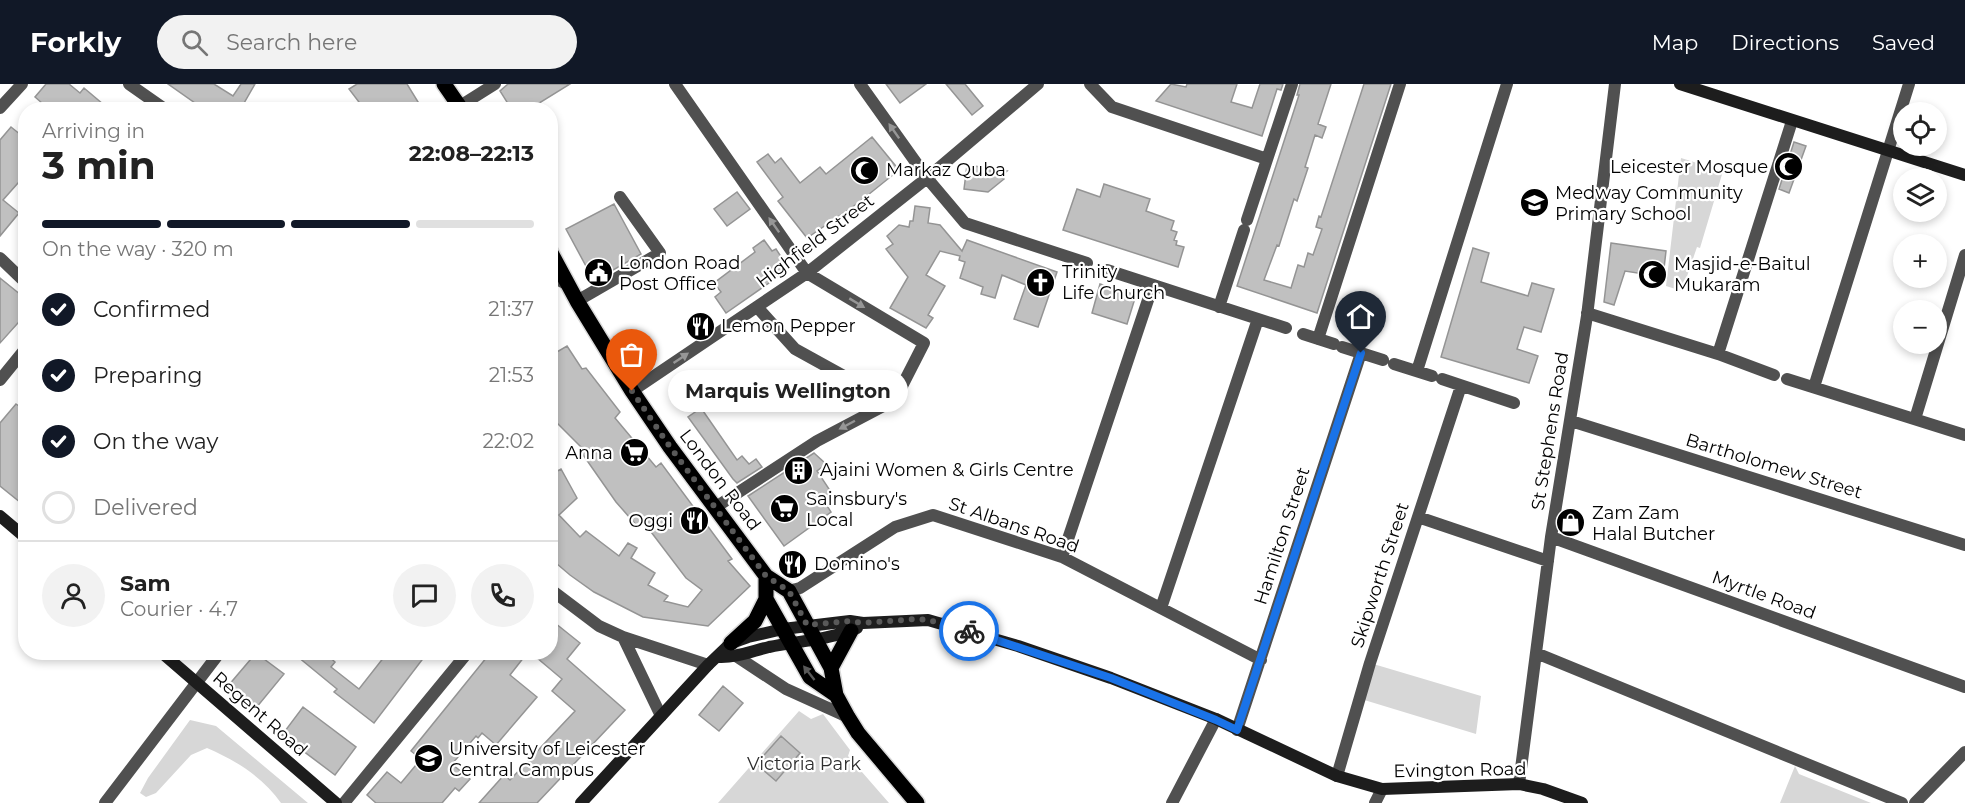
<!DOCTYPE html>
<meta charset="utf-8">
<style>
:root{--surface:#fff;--page:#f2f2f2;--text:#222;--muted:#767676;--line:#e0e0e0;--accent:#111827}
body{margin:0;font-family:Montserrat,sans-serif;background:var(--page);color:var(--text);height:100vh;display:flex;flex-direction:column;font-size:22px;white-space:nowrap}
*{box-sizing:border-box;margin:0}
p{font-size:20px;color:var(--muted)}
.icon{flex:none;width:33px;height:33px;fill:none;stroke:currentColor;stroke-width:2;stroke-linecap:round;stroke-linejoin:round}
.map{position:relative;flex:1;overflow:hidden}
.sheet{position:absolute;left:18px;top:18px;width:540px;height:558px;display:flex;flex-direction:column;background:var(--surface);border-radius:24px;box-shadow:0 3px 9px #0003}
.sheet>*{flex:none}
.controls{position:absolute;left:1893px;top:18px;display:grid;gap:12px}
.controls a{display:grid;place-items:center;width:54px;height:54px;border-radius:50%;background:var(--surface);box-shadow:0 3px 9px #0003;font-size:30px}
.pin{position:absolute;display:grid;place-items:center;width:51px;height:51px;color:#fff;margin:-62px -26px;border-radius:50% 50% 50% 0;rotate:-45deg;box-shadow:0 0 6px #0007}
.pin .icon{rotate:45deg}
.courier{position:absolute;display:grid;place-items:center;width:60px;height:60px;margin:-30px;border:4px solid #1a73e8;border-radius:50%;background:#fff;color:#222;box-shadow:0 2px 8px #0007}
.bubble{position:absolute;height:42px;border-radius:21px;background:var(--surface);box-shadow:0 3px 9px #0003;font-size:20px;font-weight:700;line-height:42px;text-align:center}
.headline em{font-style:normal;font-weight:700}
.headline div{display:flex;flex-direction:column-reverse}
.headline{display:flex;align-items:center;justify-content:space-between;height:102px;padding:0 24px}
h1{font-size:39px;font-weight:700;line-height:45px}
.bar{display:grid;grid-template-columns:repeat(4,1fr);gap:9px 6px;align-content:center;height:72px;padding:0 24px}
.bar i{height:8px;border-radius:4px;background:var(--line)}
.bar .on{background:var(--accent)}
.bar p{grid-column:span 4}
.line{display:flex;align-items:center;gap:15px;padding:0 24px;border-top:2px solid var(--line)}
.line div{flex:1}
.round{display:grid;place-items:center;flex:none;width:63px;height:63px;border-radius:32px;background:var(--page)}
ol{padding:0 24px;list-style:none}
li{display:flex;align-items:center;gap:18px;height:66px}
li p{margin-inline-start:auto}
li .icon{padding:6px;border-radius:50%;background:var(--accent);color:#fff;stroke-width:4}
li:last-child{color:var(--muted)}
li i{width:33px;height:33px;border:3px solid var(--line);border-radius:50%}
header{display:flex;align-items:center;gap:36px;box-sizing:border-box;height:84px;padding:0 30px;background:var(--accent);color:#fff}
header strong{font-size:28px}
nav{display:flex;gap:33px;margin-inline-start:auto;font-size:21px}
.search{width:420px;height:54px;background:var(--page);display:flex;align-items:center;gap:15px;box-sizing:border-box;padding:0 21px;border-radius:33px;color:var(--muted);font-size:22px}
.map>svg:first-child{display:block}
</style>
<header>
<strong>Forkly</strong>
<div class="search"><svg class="icon" aria-label="search" viewBox="0 0 24 24"><circle cx="10" cy="10" r="6"/><path d="M15 15l6 6"/></svg>Search here</div>
<nav><a>Map</a><a>Directions</a><a>Saved</a></nav>
</header>
<div class="map">
<svg width="1965" height="719" viewBox="0 0 1965 719">
<rect width="100%" height="100%" fill="#fff"/>
<!-- green -->
<path fill="#d7d7d7" d="M1681,74L1723,87L1700,164L1697,163L1682,207L1666,202Z
M1370,579L1481,612L1476,650L1361,615Z
M799,627L811,635L823,630L850,666L848,672L889,719H718Z
M190,636L216,642L308,719H281C263,693 235,676 207,664L191,671L156,709L146,713L140,709L148,694Z
M1795,682L1799,690L1871,719H1780Z"/>
<!-- building -->
<path fill="#c0c0c0" stroke="#949494" stroke-width="1.5" d="M46,0H69L80,9L84,4L110,26H50L35,13Z
M168,0H214L233,12L241,0H255L240,26H205Z
M357,0H407L423,26H365L349,5Z
M508,0H570L528,26H512L500,7Z
M886,0H926L900,19Z
M946,0H965L983,22L972,31Z
M1171,0L1186,3L1187,0H1237L1231,18L1252,24L1260,0H1283L1281,6L1277,5L1262,52L1156,17Z
M1300,0H1331L1318,40L1326,43L1322,54L1315,51L1305,83L1308,84L1297,117L1294,115L1279,162L1277,161L1264,196L1291,204L1298,181L1304,183L1308,169L1313,171L1322,145L1316,143L1319,132L1321,133L1364,0H1391L1317,229L1237,202L1299,11H1297Z
M11,43L26,55V90L3,116L19,129L0,152V56Z
M872,53L899,86L858,119L807,154L778,117L783,113L757,78L768,70L775,79L781,74L800,99L820,83L826,90Z
M1794,58L1806,62L1789,109L1779,105Z
M967,81L1007,87L1001,92L1004,95L988,108L964,105Z
M1104,100L1150,115L1146,127L1174,137L1171,146L1177,148L1174,156L1177,157L1176,161L1184,163L1178,183L1063,146L1077,105L1100,113Z
M737,108L750,125L727,142L714,125Z
M614,120L641,170L594,197L566,145Z
M915,122L930,124L928,139L940,141L962,167L967,156L1057,188L1038,243L1014,235L1026,201L1002,191L995,214L981,210L983,203L960,194L965,178L959,176L960,172L940,167L926,191L945,202L928,231L933,234L926,244L890,224L908,193L886,165L893,160L887,152L899,141L909,143L910,137H913Z
M764,156L772,167L776,165L789,185L726,229L715,213L721,208L714,199L755,168L753,164Z
M1611,159L1666,167L1663,193L1625,187L1614,221L1604,218Z
M1473,164L1489,169L1481,198L1528,212L1532,199L1554,205L1541,248L1524,243L1517,265L1538,272L1529,299L1441,273Z
M0,194L26,215V230L0,259Z
M1100,200L1136,211L1127,240L1092,229Z
M567,262L582,285L586,284L620,328L615,334L656,383L661,379L732,475L728,477L750,502L708,542L643,533L594,508L570,491L550,474V391L561,385L577,414L559,431L580,453L586,447L619,472L628,459L637,464L631,474L655,489L648,501L668,512L664,517L688,523L702,506L686,494L645,440L638,443L616,418L579,365L581,363L557,339L550,344V272Z
M16,320L26,327V423L0,402V339Z
M701,324L737,376L742,372L749,380L756,375L762,383L737,399L733,395L688,333Z
M814,369L826,380L817,387L831,408L822,414L831,428L784,462L748,412Z
M550,535L580,559L567,575L625,626L537,719H479L504,691L510,696L575,627L552,607L562,595L530,568H550Z
M292,568H324L335,578L331,583L359,605L388,568H428L374,639L334,608L337,605Z
M491,568H528L510,591L537,613L496,661L482,649L478,654L476,652L452,680L470,695L459,707L455,704L442,719H376L367,711L387,688L401,699L421,675L411,667Z
M256,569L284,590L256,624L228,602Z
M723,602L743,619L719,647L699,631Z
M303,623L356,663L335,691L282,651Z
M781,652L800,669L776,697L756,680Z"/>
<g fill="none" stroke-linecap="round" stroke-linejoin="round">
<defs>
<path id="primary" d="M444,0L462,26
M550,167L577,217L632,307L670,363L766,492L789,507L831,584L836,611L848,633L858,649L917,719
M766,492V515L810,593L836,611
M731,559L755,537L766,515
M831,584L851,547"/>
</defs>
<!-- primary casing -->
<use href="#primary" stroke="#dbdbdb" stroke-width="18"/>
<!-- street -->
<path stroke="#505050" stroke-width="12" d="M129,0L166,26
M675,0L807,189L924,259L900,306L891,318L817,357L716,423
M860,0L927,94L965,139L1087,179
M1090,0L1112,23L1267,75
M460,22L495,0
M0,24L22,0
M1247,136L1292,0
M0,174L26,199
M1107,186L1286,244
M550,192L567,200
M577,217L660,169L620,113
M757,223L795,265L891,318
M1219,223L1244,146
M1587,229L1718,270L1774,291
M1303,250L1334,260
M1318,255L1400,0
M1342,263L1383,276
M1718,270L1792,37
M1394,280L1432,292
M1417,287L1507,0
M1442,295L1514,319
M1787,295L1965,351
M0,296L26,264
M1814,303L1909,0
M632,307L807,189L927,94L1038,0
M1915,335L1965,171
M1571,337L1965,461
M1418,433L1548,477
M1551,453L1965,603
M1062,473L1153,201
M550,505L599,542L623,553L708,581
M789,507L800,504L895,443L933,431L1062,473L1261,576
M1161,524L1258,235
M623,553L661,632
M1536,569L1902,719
M736,572L786,605L848,633
M1237,646L1361,269
M1337,692L1370,579L1461,302
M1519,700L1551,453L1587,232L1615,0
M105,719L220,568
M344,719L468,568
M1172,719L1216,635
M1375,719L1382,705
M1915,719L1965,668"/>
<!-- secondary -->
<path stroke="#1d1d1d" stroke-width="12" d="M1680,0L1965,91
M0,432L26,454
M161,568L336,719
M718,573C736,574 752,567 769,563C799,557 829,556 857,544
M581,719L708,581L731,559L748,553L783,545L850,537L863,539L928,536L1018,562L1111,594L1216,635L1337,692L1382,705L1519,700L1543,705L1582,719"/>
<!-- primary -->
<use href="#primary" stroke="#000" stroke-width="15"/>
</g>
<!-- one-way arrows -->
<defs><path id="oneway-solid" d="M-6-.8H1V-3.2L6.5 0L1 3.2V.8H-6Z" transform="scale(1.5)"/></defs>
<g fill="#969696">
<use href="#oneway-solid" transform="translate(894 47) rotate(-125)"/>
<use href="#oneway-solid" transform="translate(774 141) rotate(-125)"/>
<use href="#oneway-solid" transform="translate(857 219) rotate(31)"/>
<use href="#oneway-solid" transform="translate(681 274) rotate(-34)"/>
<use href="#oneway-solid" transform="translate(847 341) rotate(152)"/>
</g>
<use fill="#595959" href="#oneway-solid" transform="translate(809 589) rotate(-128)"/>
<g fill="none" stroke-linecap="round" stroke-linejoin="round">
<!-- done -->
<path stroke="#595959" stroke-width="6" stroke-dasharray="0 10.8" d="M632,307L670,363L766,492L789,507L807,541L850,537L863,539L916,535L928,536L969,547"/>
<!-- route -->
<path stroke="#1a73e8" stroke-width="8" d="M969,547L1111,594L1216,636L1237,646L1361,269"/>
</g>
<!-- icons -->
<defs>
<symbol id="mosque-disc" viewBox="-11 -11 22 22"><circle r="9.5" fill="#000" stroke="#fff"/><path d="M3.5-4.9A6 6 0 1 0 3.5 4.9A5 5 0 1 1 3.5-4.9Z" fill="#fff"/></symbol>
<symbol id="school-disc" viewBox="-11 -11 22 22"><circle r="9.5" fill="#000" stroke="#fff"/><path d="M0-5L7-2L0 1L-7-2ZM-4 1L0 2.5L4 1V4Q0 6-4 4Z" fill="#fff"/></symbol>
<symbol id="civic-disc" viewBox="-11 -11 22 22"><circle r="9.5" fill="#000" stroke="#fff"/><path d="M-.6-6.5H3V-4.5H.6V-3L4-1V1h2V6H-6V1h2V-1L-.6-3ZM-1.2 2.5V6h2.4V2.5Z" fill="#fff"/></symbol>
<symbol id="church-disc" viewBox="-11 -11 22 22"><circle r="9.5" fill="#000" stroke="#fff"/><path d="M-1.2-6h2.4v3.5h3.3v2.4h-3.3V6h-2.4V-.1h-3.3v-2.4h3.3Z" fill="#fff"/></symbol>
<symbol id="restaurant-disc" viewBox="-11 -11 22 22"><circle r="9.5" fill="#000" stroke="#fff"/><path d="M-5-6h1v4h1v-4h1v4h1v-4h1v5L-1.5 .5V6h-2V.5L-5-1ZM5-6V6H3V1.5H1.5Q1.5-4 5-6Z" fill="#fff"/></symbol>
<symbol id="supermarket-disc" viewBox="-11 -11 22 22"><circle r="9.5" fill="#000" stroke="#fff"/><path d="M-6-5.5h2.5l.6 2H6L4.5 2H-2.5L-4.4-4H-6ZM-1.5 3.2a1.3 1.3 0 1 0 .1 0ZM3 3.2a1.3 1.3 0 1 0 .1 0Z" fill="#fff"/></symbol>
<symbol id="building-disc" viewBox="-11 -11 22 22"><circle r="9.5" fill="#000" stroke="#fff"/><path d="M-4-6H4V6H1V3H-1V6H-4ZM-2.5-4.3h1.7v1.8h-1.7ZM.8-4.3h1.7v1.8H.8ZM-2.5-1h1.7V.8h-1.7ZM.8-1h1.7V.8H.8Z" fill="#fff"/></symbol>
<symbol id="shop-disc" viewBox="-11 -11 22 22"><circle r="9.5" fill="#000" stroke="#fff"/><path d="M-5-2.5h2.3a2.7 3.5 0 0 1 5.4 0H5L5.5 6h-11ZM-1.5-2.5h3a1.5 2.3 0 0 0-3 0Z" fill="#fff"/></symbol>
<symbol id="university-disc" viewBox="-11 -11 22 22"><circle r="9.5" fill="#000" stroke="#fff"/><path d="M0-5L7-2L0 1L-7-2ZM-4 1L0 2.5L4 1V4Q0 6-4 4Z" fill="#fff"/></symbol>
</defs>
<g fill-rule="evenodd">
<use href="#mosque-disc" x="1772" y="66" width="33" height="33"/>
<use href="#mosque-disc" x="848" y="70" width="33" height="33"/>
<use href="#school-disc" x="1518" y="102" width="33" height="33"/>
<use href="#civic-disc" x="582" y="172" width="33" height="33"/>
<use href="#mosque-disc" x="1636" y="174" width="33" height="33"/>
<use href="#church-disc" x="1024" y="182" width="33" height="33"/>
<use href="#restaurant-disc" x="684" y="226" width="33" height="33"/>
<use href="#supermarket-disc" x="618" y="352" width="33" height="33"/>
<use href="#building-disc" x="782" y="370" width="33" height="33"/>
<use href="#supermarket-disc" x="768" y="408" width="33" height="33"/>
<use href="#restaurant-disc" x="678" y="420" width="33" height="33"/>
<use href="#shop-disc" x="1554" y="422" width="33" height="33"/>
<use href="#restaurant-disc" x="776" y="464" width="33" height="33"/>
<use href="#university-disc" x="412" y="658" width="33" height="33"/>
</g>
<g text-anchor="middle" stroke-width="4.5" stroke-linejoin="round" paint-order="stroke">
<!-- poi labels -->
<g font-size="18" fill="#000" stroke="#fff" text-anchor="start">
<text x="1768" y="89" text-anchor="end">Leicester Mosque</text>
<text x="886" y="92">Markaz Quba</text>
<text x="1555" y="115">Medway Community<tspan x="1555" dy="21">Primary School</tspan></text>
<text x="619" y="185">London Road<tspan x="619" dy="21">Post Office</tspan></text>
<text x="1674" y="186">Masjid-e-Baitul<tspan x="1674" dy="21">Mukaram</tspan></text>
<text x="1062" y="194">Trinity<tspan x="1062" dy="21">Life Church</tspan></text>
<text x="721" y="248">Lemon Pepper</text>
<text x="613" y="375" text-anchor="end">Anna</text>
<text x="820" y="392">Ajaini Women &amp; Girls Centre</text>
<text x="806" y="421">Sainsbury's<tspan x="806" dy="21">Local</tspan></text>
<text x="1592" y="435">Zam Zam<tspan x="1592" dy="21">Halal Butcher</tspan></text>
<text x="673" y="443" text-anchor="end">Oggi</text>
<text x="814" y="486">Domino's</text>
<text x="449" y="671">University of Leicester<tspan x="449" dy="21">Central Campus</tspan></text>
</g>
<!-- street labels -->
<g font-size="18" fill="#000" stroke="#fff">
<text transform="translate(815 157) rotate(-37)" y="6">Highfield Street</text>
<text transform="translate(1550 347) rotate(-81)" y="6">St Stephens Road</text>
<text transform="translate(1774 382) rotate(17)" y="6">Bartholomew Street</text>
<text transform="translate(720 396) rotate(53)" y="6">London Road</text>
<text transform="translate(1014 441) rotate(19)" y="6">St Albans Road</text>
<text transform="translate(1282 452) rotate(-72)" y="6">Hamilton Street</text>
<text transform="translate(1380 491) rotate(-72)" y="6">Skipworth Street</text>
<text transform="translate(1764 511) rotate(20)" y="6">Myrtle Road</text>
<text transform="translate(260 630) rotate(41)" y="6">Regent Road</text>
<text transform="translate(1460 686) rotate(-1)" y="6">Evington Road</text>
</g>
<!-- park labels -->
<g font-size="18" fill="#2e2e2e" stroke="#fff">
<text x="804" y="686">Victoria Park</text>
</g>
</g>
</svg>
<div class="controls">
<a><svg class="icon" aria-label="locate" viewBox="0 0 24 24"><circle cx="12" cy="12" r="6"/><path d="M12 2v4M12 18v4M2 12h4M18 12h4"/></svg></a>
<a><svg class="icon" aria-label="layers" viewBox="0 0 24 24"><path d="M12 4l9 5-9 5-9-5zM3 14l9 5 9-5"/></svg></a>
<a>+</a>
<a>−</a>
</div>
<div class="pin" style="left:632px;top:307px;background:#ea580c"><svg class="icon" aria-label="bag" viewBox="0 0 24 24"><path d="M5 8h14l-1 12H6zM9 8a3 3 0 0 1 6 0"/></svg></div>
<div class="pin" style="left:1361px;top:269px;background:#1f2937"><svg class="icon" aria-label="home" viewBox="0 0 24 24"><path d="M3 11l9-7 9 7M6 9v11h12V9"/></svg></div>
<div class="courier" style="left:969px;top:547px"><svg class="icon" aria-label="bike" viewBox="0 0 24 24"><circle cx="6" cy="16" r="4"/><circle cx="18" cy="16" r="4"/><path d="M6 16l4-8h5l3 8M10 8l3 8H6M13 5h3"/></svg></div>
<div class="bubble" style="left:668px;top:286px;width:240px">Marquis Wellington</div>
<section class="sheet">
<div class="headline"><div><h1>3 min</h1><p>Arriving in</p></div><em>22:08–22:13</em></div>
<div class="bar"><i class="on"></i><i class="on"></i><i class="on"></i><i></i><p>On the way · 320 m</p></div>
<ol>
<li><svg class="icon" aria-label="check" viewBox="0 0 24 24"><path d="M5 12l5 5 9-10"/></svg>Confirmed<p>21:37</p></li>
<li><svg class="icon" aria-label="check" viewBox="0 0 24 24"><path d="M5 12l5 5 9-10"/></svg>Preparing<p>21:53</p></li>
<li><svg class="icon" aria-label="check" viewBox="0 0 24 24"><path d="M5 12l5 5 9-10"/></svg>On the way<p>22:02</p></li>
<li><i></i>Delivered</li>
</ol>
<div class="line" style="height:108px"><a class="round"><svg class="icon" aria-label="person" viewBox="0 0 24 24"><circle cx="12" cy="8" r="4"/><path d="M4 21q1-7 8-7t8 7"/></svg></a><div><b>Sam</b><p>Courier · 4.7</p></div><a class="round"><svg class="icon" aria-label="chat" viewBox="0 0 24 24"><path d="M4 5h16v11H9l-5 4z"/></svg></a><a class="round"><svg class="icon" aria-label="phone" viewBox="0 0 24 24"><path d="M5 4h4l2 5-3 2q2 4 5 5l2-3 5 2v4C11 20 4 13 5 4z"/></svg></a></div>
</section>
</div>
